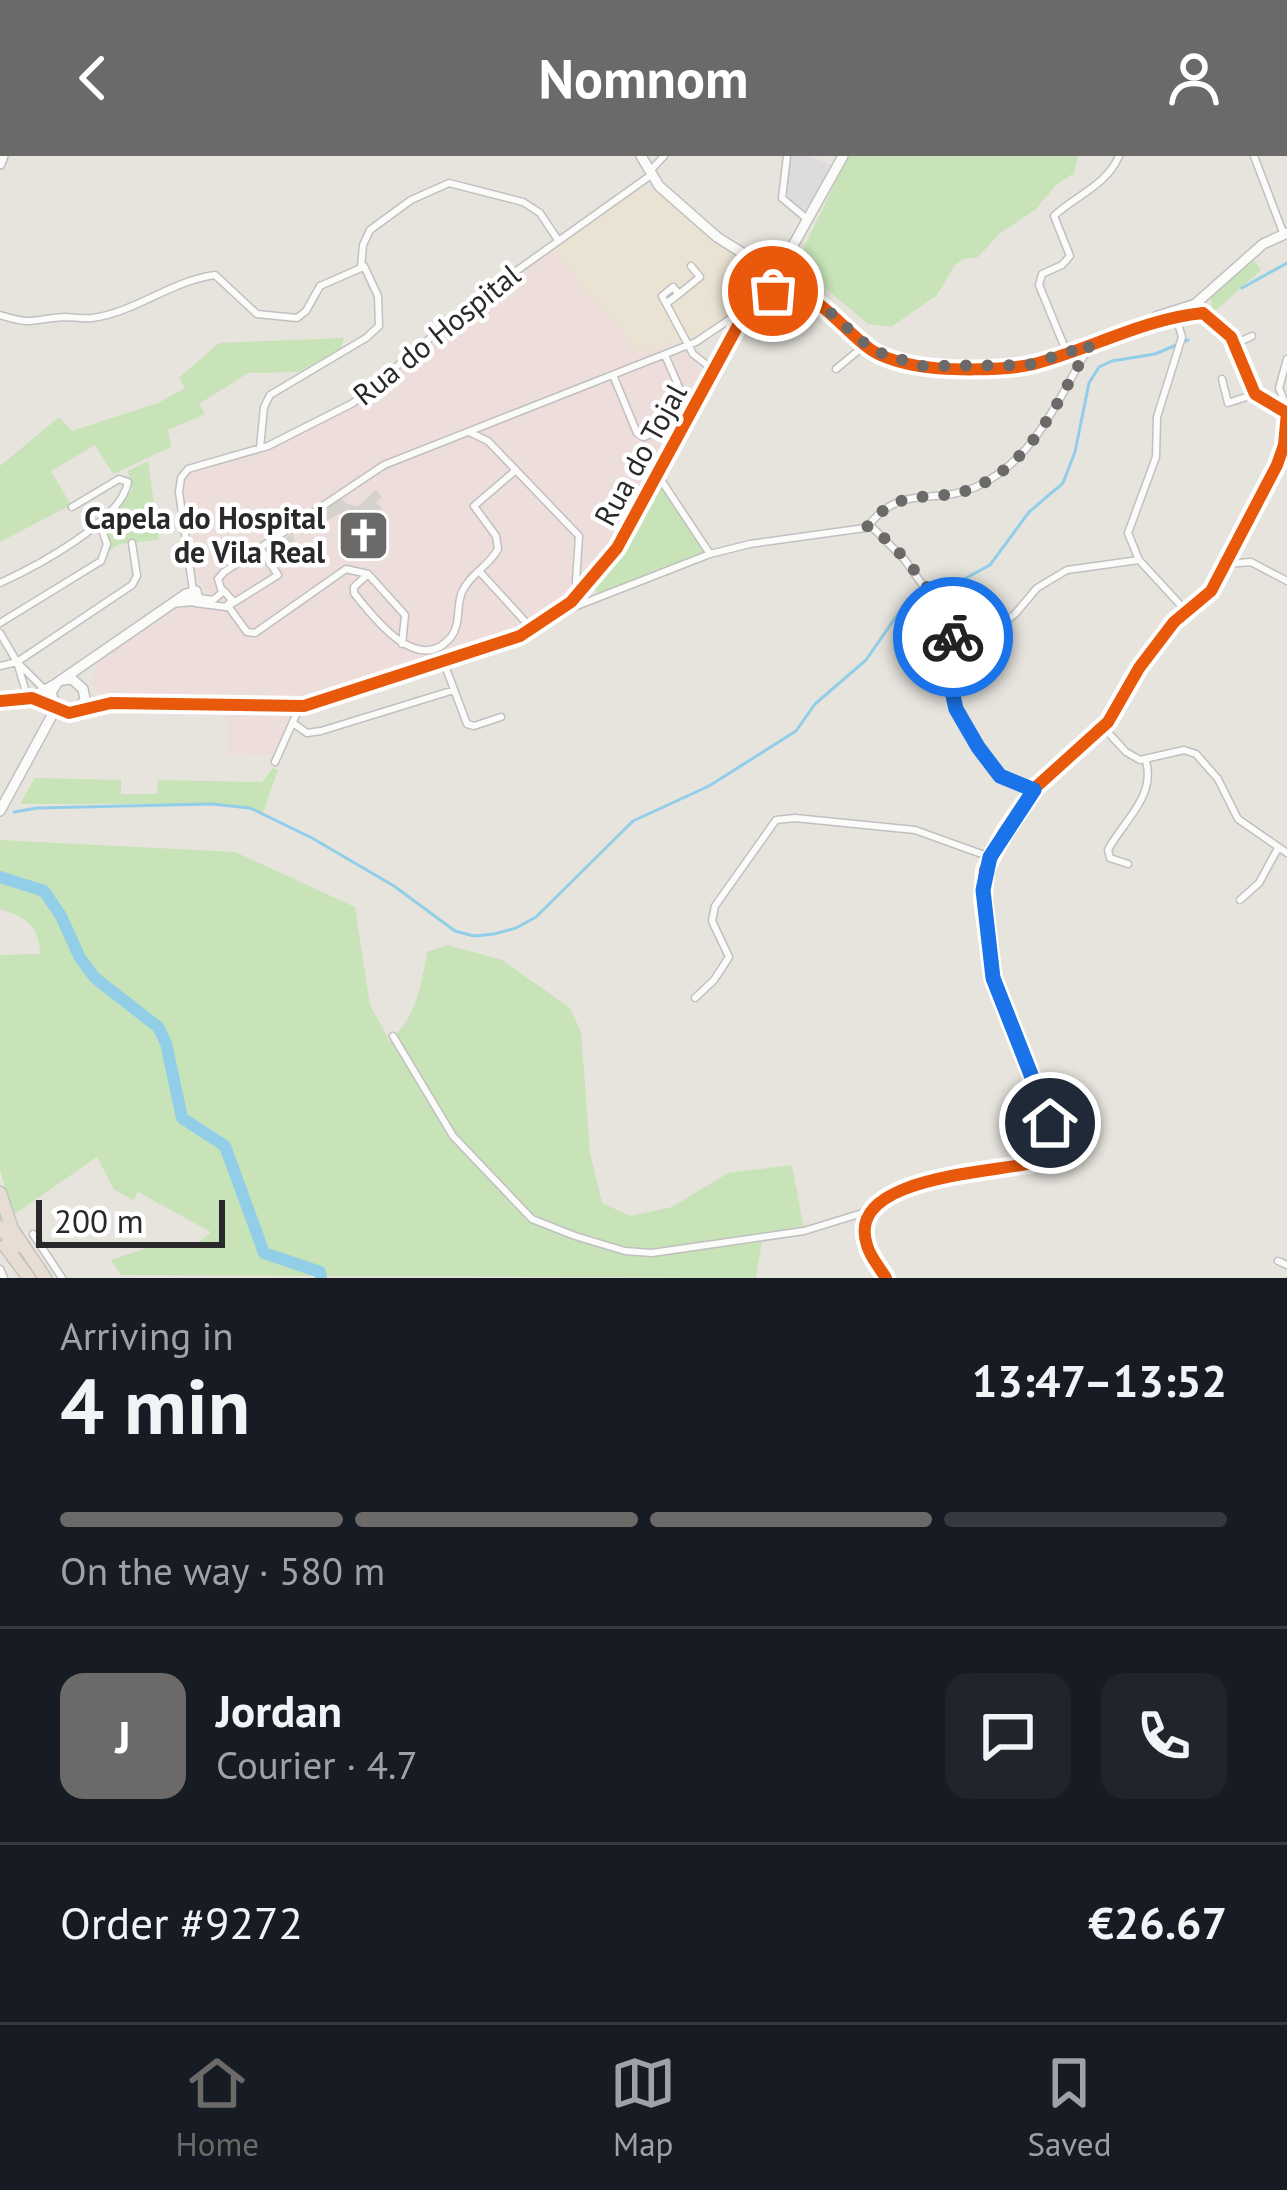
<!DOCTYPE html>
<meta charset="utf-8">
<style>
:root{--surface:#171b24;--page:#20242c;--text:#f1f3f6;--muted:#9ea1a6;--line:#363941;--accent:#6c6a68}
body{margin:0;font-family:"PT Sans",sans-serif;background:var(--page);color:var(--text);height:100vh;display:flex;flex-direction:column;font-size:45px;white-space:nowrap}
*{box-sizing:border-box;margin:0}
p{font-size:39px;color:var(--muted)}
.icon{flex:none;width:66px;height:66px;fill:none;stroke:currentColor;stroke-width:2;stroke-linecap:round;stroke-linejoin:round}
.map{position:relative;height:1122px;overflow:hidden}
.panel{display:flex;flex-direction:column;background:var(--surface);flex:1}
.panel>*{flex:none}
.scale{position:absolute;left:36px;bottom:30px;width:189px;box-sizing:border-box;padding-left:12px;border:6px solid #292929;border-top:0;font-size:33px;line-height:42px;white-space:nowrap;color:#292929;-webkit-text-stroke:9px #fff;paint-order:stroke}
.pin{position:absolute;display:grid;place-items:center;width:102px;height:102px;color:#fff;margin:-51px;border:6px solid #fff;border-radius:50%;box-shadow:0 3px 12px #0007}
.courier{position:absolute;display:grid;place-items:center;width:120px;height:120px;margin:-60px;border:9px solid #1a73e8;border-radius:50%;background:#fff;color:#222;box-shadow:0 3px 15px #0007}
.head em{font-style:normal;font-weight:700}
.head div{display:flex;flex-direction:column-reverse}
.head{display:flex;align-items:center;justify-content:space-between;height:204px;padding:0 60px}
h1{font-size:78px;font-weight:700;line-height:90px}
.bar{display:grid;grid-template-columns:repeat(4,1fr);gap:18px 12px;align-content:center;height:144px;padding:0 60px}
.bar i{height:15px;border-radius:9px;background:var(--line)}
.bar .active{background:var(--accent)}
.bar p{grid-column:span 4}
.line{display:flex;align-items:center;gap:30px;padding:0 60px;border-top:3px solid var(--line)}
.line div{flex:1}
.round{display:grid;place-items:center;flex:none;width:126px;height:126px;border-radius:24px;background:var(--page)}
header{display:flex;justify-content:space-between;align-items:center;height:156px;padding:0 60px;background:var(--accent);color:#fff;font-size:54px;font-weight:700}
.dock{display:flex;justify-content:space-around;align-items:center;height:168px;border-top:3px solid var(--line);background:var(--surface);font-size:33px;color:var(--muted)}
.dock a{display:grid;justify-items:center;gap:6px}
.dock .active{color:var(--accent)}
.map>svg:first-child{display:block}
</style>
<header><svg class="icon" aria-label="back" viewBox="0 0 24 24"><path d="M15 5l-7 7 7 7"/></svg>Nomnom<svg class="icon" aria-label="person" viewBox="0 0 24 24"><circle cx="12" cy="8" r="4"/><path d="M4 21q1-7 8-7t8 7"/></svg></header>
<div class="map">
<svg width="1287" height="1122" viewBox="0 0 1287 1122">
<rect width="100%" height="100%" fill="#e7e4de"/>
<!-- industrial -->
<path fill="#dedbdd" d="M788,0H810L831,9L808,61L783,42Z"/>
<!-- education -->
<path fill="#eae3d3" d="M640,30L660,37L718,86L750,104L738,115L755,133L699,183L688,180L640,199L550,93L600,57L603,60V54Z"/>
<!-- medical -->
<path fill="#eddddb" d="M550,93L640,198L682,183L704,221L621,382L584,428L532,466L502,482L324,540L285,544L112,541L95,535L90,526L100,504L179,451L214,452L201,425L194,424L182,335L190,316L266,293L347,255L387,225L480,144Z
M227,555L291,557L273,599L227,598Z"/>
<!-- green -->
<path fill="#c7e3b7" d="M848,0H1078L1074,17L1056,29L1036,53L999,78L978,101L964,103L955,109L937,139L891,171L868,168L824,131L806,126L799,113L800,100Z
M1252,102L1261,114L1213,157L1210,140Z
M344,182L341,192L299,216L248,217L199,248L205,258L168,274L171,291L113,318L95,289L51,315L71,349L0,386V310L59,261L72,275L158,247L185,232L179,222L219,187Z
M148,305L159,384L119,388L110,395L105,365L132,334L128,315Z
M660,328L705,396L599,439L594,431L626,391Z
M273,612L278,614L263,656L212,648H20L35,622L121,624V638H157L158,624L262,626Z
M0,684L235,696L355,751L370,849L390,886C416,859 421,832 427,796L447,789L502,804L570,852L581,876L590,996L602,1047L630,1060L672,1051L728,1017L792,1009L805,1079L762,1085L756,1122L121,1119L111,1104L155,1089L199,1086L211,1076L138,1036L133,1044L114,1034L97,1001L13,1059L0,1014V799L40,798C40,770 26,761 0,753Z"/>
<!-- plaza -->
<path fill="#d5d2cd" d="M376,334L382,341L376,346L382,353L370,364L363,356L353,364H345L340,357L308,376L302,378L298,375L292,379L295,384L272,402L267,395L341,342L347,348L358,350Z"/>
<g fill="none" stroke-linecap="round" stroke-linejoin="round">
<!-- stream -->
<path stroke="#92cee8" stroke-width="3" d="M1242,132L1287,107
M14,656L37,652L212,648L250,652L312,682L394,730L455,775L474,780L494,778L516,772L536,761L633,665L709,630L796,575L815,548L866,504L907,445L946,433L990,409L1029,356L1063,327L1075,296L1089,227L1099,211L1112,205L1155,198L1188,184"/>
<!-- river -->
<path stroke="#92cee8" stroke-width="12" d="M0,721L44,735L61,760L80,802L95,822L158,871L166,887L182,962L225,990L264,1097L320,1116L321,1122"/>
<defs>
<path id="street" d="M787,0L782,42L807,63
M1254,0L1284,79
M650,15L664,0
M679,138L700,121L691,110
M667,147L679,138L673,131L662,140L693,198L712,213
M0,159C36,170 31,163 64,161C73,161 83,163 92,162C136,156 171,125 215,119L257,158L297,162L306,155L320,130L361,112L363,89L370,74L411,44L449,27L523,46L540,57L558,84
M1156,159L1194,147
M1176,161L1182,181L1157,261L1156,301L1128,377L1139,404L1186,455
M1235,188L1252,180
M1067,197L1039,129L1042,118L1062,109L1070,100L1054,60C1075,40 1107,29 1119,0
M1287,203L1279,232L1287,252
M836,213L865,189
M613,219L637,277L644,281C700,258 685,247 665,199
M1222,223L1228,247L1255,238
M469,276L488,285L579,380L576,426
M260,292L264,251L270,239L366,182L379,170L378,140L364,110
M659,321L710,398
M867,371C902,326 934,350 976,331C1036,303 1058,243 1090,189
M1226,408L1251,406L1287,425
M479,415L532,473
M368,418L354,431V437C373,461 418,521 451,481C461,468 456,450 462,436C470,418 489,410 498,393L496,380L474,350L516,314
M0,427C35,411 121,366 128,326L119,323L72,351
M193,434L179,336L181,322L188,313L268,290L353,247L477,143L651,19
M222,436L218,423L224,416L384,309L696,186L748,151
M195,447L226,451L232,444L224,435L213,444L199,442
M230,449L278,419L260,392
M228,450L247,476L255,477L346,413L368,418L405,459L402,488
M556,458L710,398L750,388L872,371L904,403L950,467L952,541L978,591L1004,624L1034,635
M0,467L101,405L107,388L99,366
M952,469L969,486L978,488L1015,458L1037,432L1067,414L1139,404
M0,477L17,506L45,534
M17,506L28,543
M444,507L467,568L474,570L501,561
M0,510L17,506L132,429L137,420L132,387
M293,567L307,577L321,575L454,534
M1103,571L1126,596L1140,604L1184,594L1196,598L1218,623L1238,663L1287,697
M275,606L300,550
M1128,708L1110,702L1108,694C1123,665 1156,641 1146,605
M1240,744L1259,727L1278,692
M695,842L714,824L729,801L712,765L715,750L776,664L795,662L915,674L990,701
M393,880L453,980L532,1063L575,1080L625,1095L652,1097L804,1075L869,1055
M33,1078L62,1122
M1278,1105L1287,1109
M0,1113L4,1122
M886,1122C880,1112 870,1101 867,1089C844,1019 996,1017 1036,1006C1050,996 1055,983 1050,967L993,822L983,742L985,714L1004,677L1036,631L1108,566L1139,512L1174,466L1211,435L1277,309L1284,289L1287,257"/>
<path id="secondary" d="M641,0L659,30L717,81L825,149L872,194L900,206L926,211L1027,210L1142,170L1191,158L1210,160
M0,8L3,0
M777,118L843,0
M761,144L776,136L796,137
M1208,157L1233,184L1255,238L1287,257
M1184,158L1263,88L1287,77
M186,438L57,527L51,537L56,552L69,557L111,547L304,550L496,490C632,436 671,280 740,165C748,152 760,141 768,128L762,111
M177,446L198,444L196,435L186,438
M61,524L72,523L83,533L85,543L79,553
M0,545H24L56,528
M0,655L56,552"/>
<path id="highway" d="M0,1037L12,1073L45,1122
M0,1071L16,1091
M5,1090L29,1122"/>
</defs>
<!-- street casing -->
<use href="#street" stroke="#c1c0c0" stroke-width="9"/>
<!-- secondary casing -->
<use href="#secondary" stroke="#c1c0c0" stroke-width="12"/>
<!-- highway casing -->
<use href="#highway" stroke="#c3c3c0" stroke-width="15"/>
<!-- street -->
<use href="#street" stroke="#fbfbfa" stroke-width="6"/>
<!-- secondary -->
<use href="#secondary" stroke="#fbfbfa" stroke-width="9"/>
<!-- highway -->
<use href="#highway" stroke="#e8ddd3" stroke-width="12"/>
<defs>
<path id="cycleway" d="M0,545L32,542L69,557L111,547L304,550L520,480L571,446L617,392L742,162C791,95 831,165 870,193C882,202 899,206 913,209C943,215 1005,215 1034,208C1091,193 1143,163 1203,157L1231,181L1255,238L1287,257
M886,1122C880,1112 870,1101 867,1089C844,1019 996,1017 1036,1006C1050,996 1055,983 1050,967L993,822L983,742L985,714L1004,677L1036,631L1108,566L1139,512L1174,466L1211,435L1277,309L1284,289L1287,256"/>
</defs>
<!-- cycleway casing -->
<use href="#cycleway" stroke="#fff" stroke-width="20"/>
<!-- cycleway -->
<use href="#cycleway" stroke="#e8590c" stroke-width="12"/>
</g>
<g fill="none" stroke-linecap="round" stroke-linejoin="round">
<!-- done -->
<path stroke="#6c6a68" stroke-width="12" stroke-dasharray="0 21.6" d="M773,135L814,142L872,194L921,210L1028,209L1090,189C1058,243 1036,303 976,331C933,350 902,326 867,371C892,379 949,454 953,481"/>
<!-- route -->
<path stroke="#1a73e8" stroke-width="15" d="M953,481L951,531L956,553L978,591L1000,620L1034,634L990,701L983,734L993,822L1050,967"/>
</g>
<!-- icons -->
<defs>
<symbol id="church-square" viewBox="-11 -11 22 22"><rect x="-9" y="-9" width="18" height="18" rx="4" fill="#6c6a68" stroke="#fff"/><path d="M-1.2-6h2.4v3.5h3.3v2.4h-3.3V6h-2.4V-.1h-3.3v-2.4h3.3Z" fill="#fff"/></symbol>
</defs>
<g fill-rule="evenodd">
<use href="#church-square" x="334" y="350" width="59" height="59"/>
</g>
<g text-anchor="middle" stroke-width="9" stroke-linejoin="round" paint-order="stroke">
<!-- street labels -->
<g font-size="30" fill="#292929" stroke="#fff">
<text transform="translate(437 179) rotate(-39)" y="10">Rua do Hospital</text>
<text transform="translate(641 299) rotate(-61)" y="10">Rua do Tojal</text>
</g>
<!-- poi labels -->
<g font-size="30" font-weight="bold" fill="#292929" stroke="#fff" text-anchor="end">
<text x="325" y="373">Capela do Hospital<tspan x="325" dy="34">de Vila Real</tspan></text>
</g>
</g>
</svg>
<div class="scale">200 m</div>
<div class="pin" style="left:773px;top:135px;background:#ea580c"><svg class="icon" aria-label="bag" viewBox="0 0 24 24"><path d="M5 8h14l-1 12H6zM9 8a3 3 0 0 1 6 0"/></svg></div>
<div class="pin" style="left:1050px;top:967px;background:#1f2937"><svg class="icon" aria-label="home" viewBox="0 0 24 24"><path d="M3 11l9-7 9 7M6 9v11h12V9"/></svg></div>
<div class="courier" style="left:953px;top:481px"><svg class="icon" aria-label="bike" viewBox="0 0 24 24"><circle cx="6" cy="16" r="4"/><circle cx="18" cy="16" r="4"/><path d="M6 16l4-8h5l3 8M10 8l3 8H6M13 5h3"/></svg></div>
</div>
<section class="panel">
<div class="head"><div><h1>4 min</h1><p>Arriving in</p></div><em>13:47–13:52</em></div>
<div class="bar"><i class="active"></i><i class="active"></i><i class="active"></i><i></i><p>On the way · 580 m</p></div>
<div class="line" style="height:216px"><b class="round" style="background:var(--accent);color:#fff">J</b><div><b>Jordan</b><p>Courier · 4.7</p></div><a class="round"><svg class="icon" aria-label="chat" viewBox="0 0 24 24"><path d="M4 5h16v11H9l-5 4z"/></svg></a><a class="round"><svg class="icon" aria-label="phone" viewBox="0 0 24 24"><path d="M5 4h4l2 5-3 2q2 4 5 5l2-3 5 2v4C11 20 4 13 5 4z"/></svg></a></div>
<div class="line" style="height:156px"><div>Order #9272</div><b>€26.67</b></div>
</section>
<nav class="dock">
<a class="active"><svg class="icon" aria-label="home" viewBox="0 0 24 24"><path d="M3 11l9-7 9 7M6 9v11h12V9"/></svg>Home</a>
<a><svg class="icon" aria-label="map" viewBox="0 0 24 24"><path d="M3 6l6-2 6 2 6-2v14l-6 2-6-2-6 2zM9 4v14M15 6v14"/></svg>Map</a>
<a><svg class="icon" aria-label="saved" viewBox="0 0 24 24"><path d="M7 4h10v16l-5-4-5 4z"/></svg>Saved</a>
</nav>
